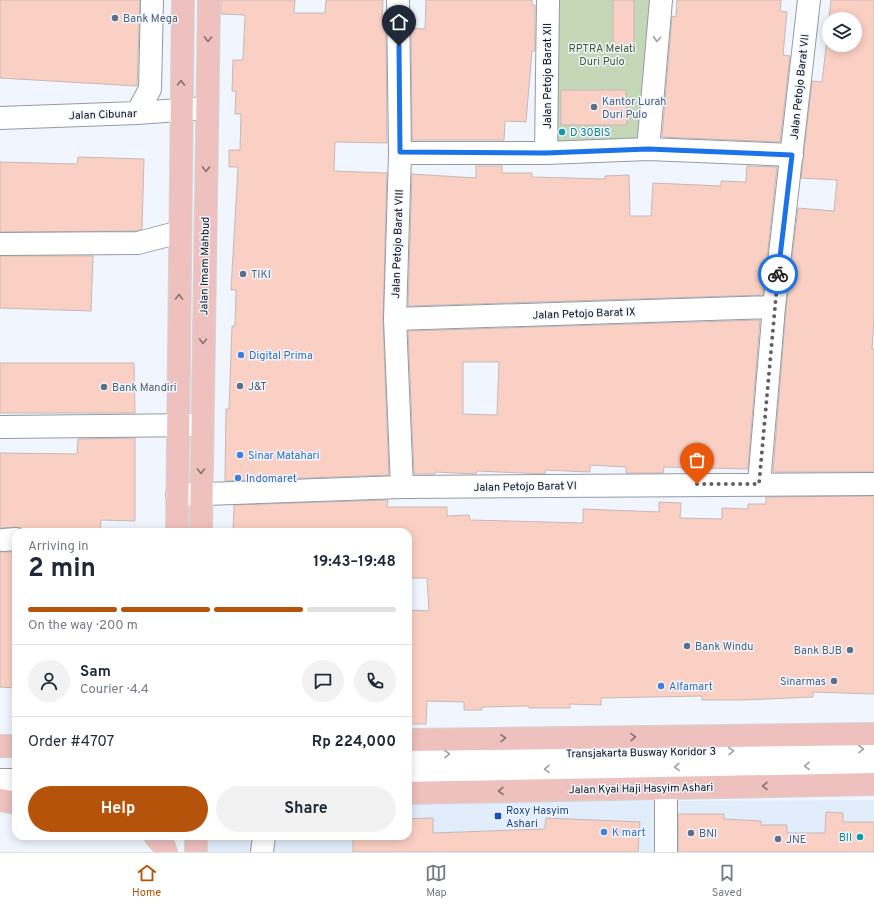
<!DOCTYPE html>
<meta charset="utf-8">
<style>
:root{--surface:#fff;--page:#f2f2f3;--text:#1f2937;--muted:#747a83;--line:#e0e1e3;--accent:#b45309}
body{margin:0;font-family:Overpass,sans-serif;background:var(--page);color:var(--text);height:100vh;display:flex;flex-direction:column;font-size:15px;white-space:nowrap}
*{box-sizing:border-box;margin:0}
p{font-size:13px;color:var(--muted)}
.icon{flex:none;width:22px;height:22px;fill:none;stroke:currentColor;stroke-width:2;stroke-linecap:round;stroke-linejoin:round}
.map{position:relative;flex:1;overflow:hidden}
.drawer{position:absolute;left:12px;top:528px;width:400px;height:312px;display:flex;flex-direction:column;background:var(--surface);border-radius:12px;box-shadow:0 2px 10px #0003}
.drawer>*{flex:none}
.controls{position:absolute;left:822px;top:12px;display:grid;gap:8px}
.controls a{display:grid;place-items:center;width:40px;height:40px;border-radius:50%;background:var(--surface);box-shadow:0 2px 10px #0003;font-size:20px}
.pin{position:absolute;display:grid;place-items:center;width:34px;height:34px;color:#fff;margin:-41px -17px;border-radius:50% 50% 50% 0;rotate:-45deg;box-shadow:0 0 4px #0007}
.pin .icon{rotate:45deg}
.courier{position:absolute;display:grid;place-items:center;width:40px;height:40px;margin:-20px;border:3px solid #1a73e8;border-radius:50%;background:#fff;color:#222;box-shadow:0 1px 5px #0007}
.head em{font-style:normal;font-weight:700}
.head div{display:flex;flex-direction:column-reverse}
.head{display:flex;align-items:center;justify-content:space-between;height:68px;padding:0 16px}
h1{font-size:26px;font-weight:700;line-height:30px}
.bar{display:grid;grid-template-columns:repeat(4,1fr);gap:6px 4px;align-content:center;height:48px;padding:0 16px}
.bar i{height:5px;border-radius:3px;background:var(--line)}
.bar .active{background:var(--accent)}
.bar p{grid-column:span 4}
.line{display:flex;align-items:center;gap:10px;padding:0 16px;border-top:1px solid var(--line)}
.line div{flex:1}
.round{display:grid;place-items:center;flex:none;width:42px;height:42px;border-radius:21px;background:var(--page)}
.action{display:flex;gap:8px;margin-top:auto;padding:8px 16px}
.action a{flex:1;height:46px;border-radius:24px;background:var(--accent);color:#fff;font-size:16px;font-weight:700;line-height:46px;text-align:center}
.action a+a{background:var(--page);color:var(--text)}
.tab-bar{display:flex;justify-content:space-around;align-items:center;height:56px;border-top:1px solid var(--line);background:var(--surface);font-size:11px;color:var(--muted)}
.tab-bar a{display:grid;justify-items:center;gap:2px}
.tab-bar .active{color:var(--accent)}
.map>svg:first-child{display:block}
</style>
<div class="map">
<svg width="874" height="852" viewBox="0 0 874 852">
<rect width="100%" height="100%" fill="#f1f6fe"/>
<!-- built -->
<path fill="#e2edfc" d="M874,800V852H205V836H408V802Z"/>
<!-- green -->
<path fill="#c4d7b7" d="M548,0H661L648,149L546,153Z"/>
<!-- building -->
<path fill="#fbd0c4" stroke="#c5b9b6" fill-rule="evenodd" d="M0,0H140L137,86L0,78Z
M221,0H295L294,13H325L326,0H383L382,20H386V27L387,143L335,142L334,171L387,173L383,320L389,475L225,481L226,409H229L232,326H235L236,290H231L238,167H229V150H240L241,114H235L236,91H232L233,60H243L245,15L221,14Z
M426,0H532V5H535V51H532L526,122L505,121L504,140H412L411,28L425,29Z
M613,0H634V49H613Z
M677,0H781L780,11L787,12L783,55L790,56L780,142L662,137L672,16L676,17Z
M831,0H874V318L872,349H874V472H773L786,308L798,208L834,211L837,180L801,178L812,81L822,82L829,21V45H855V19H829Z
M561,90H626L627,125H561Z
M78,157L144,159L142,229L136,231L0,232V162L77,164Z
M476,166H502V173H532V177L605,179V176L629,175L630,216H651L653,183L721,186V181L746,182L747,166L777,167L763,295L408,306L412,174L476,178Z
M0,256H93L91,311L0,308Z
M760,320L748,469L664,467L663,473H626V467L590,465V472L545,470V474L477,471L476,474L435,472V474H414L408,331ZM463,362H499L497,415L463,414Z
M0,363H134L135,413H0Z
M135,438V521L101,520L100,532L39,530V532H26L22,528L15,527L0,528V453L77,454L78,439Z
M874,496V694L813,692V697L745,700H702V696L601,698V705L570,704V708H529V706L482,707V710H464V702L427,701L426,724H408V610L429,611L427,578H408V532H233L234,505L388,500L387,507H447V516L469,515L470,520L583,523V509L659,512V502L681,503L680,518L722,519V508L748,509V504H766V497Z
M0,552H16V688L0,687Z
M826,812L843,813V822H874V852H678V814H724V819L761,821V825H787V833H825Z
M433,818V833L545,829L546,818L640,822L638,852H353V836H408V819Z"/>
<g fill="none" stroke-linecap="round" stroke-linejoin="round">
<defs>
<path id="minor" d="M398,0L400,153L395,319L402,487
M137,113L150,89L152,0
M0,118L137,113L207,108
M648,149L661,0
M400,153H546L648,149L792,155
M546,153L548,0
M0,244L138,243L180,232
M395,319L774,307
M0,427L202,425
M759,484L774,307L809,0
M177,495L402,487L874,484
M3,540L16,539
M408,755L874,749
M408,771L874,765
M0,780H16
M262,852L264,836
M666,852V788"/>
<path id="major" d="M177,532L183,0
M201,532L209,0
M408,740L874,734
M0,746H16
M408,793L874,784
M0,800L16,803
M155,836L164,846L166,852
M196,836V852"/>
</defs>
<!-- minor casing -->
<use href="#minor" stroke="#949aa3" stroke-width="24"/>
<!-- major casing -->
<use href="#major" stroke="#d3d4d4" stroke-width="24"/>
<!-- minor -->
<use href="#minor" stroke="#fff" stroke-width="22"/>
<!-- major -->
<use href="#major" stroke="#eec0be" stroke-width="22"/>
</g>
<!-- one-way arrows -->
<defs><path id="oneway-chevron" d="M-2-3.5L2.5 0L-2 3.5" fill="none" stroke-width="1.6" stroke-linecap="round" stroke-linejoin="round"/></defs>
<g stroke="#897071">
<use href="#oneway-chevron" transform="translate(208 39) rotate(91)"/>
<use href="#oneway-chevron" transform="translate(181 83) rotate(-89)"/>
<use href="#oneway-chevron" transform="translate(206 169) rotate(91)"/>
<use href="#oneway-chevron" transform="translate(179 297) rotate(-89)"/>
<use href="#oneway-chevron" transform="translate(203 341) rotate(91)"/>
<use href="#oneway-chevron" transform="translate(201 471) rotate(91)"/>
<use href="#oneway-chevron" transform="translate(633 737) rotate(-1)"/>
<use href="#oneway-chevron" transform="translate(503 738) rotate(-1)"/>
<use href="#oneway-chevron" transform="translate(765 786) rotate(179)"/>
<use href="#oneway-chevron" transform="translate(501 791) rotate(179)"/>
</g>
<g stroke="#9e9fa0">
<use href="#oneway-chevron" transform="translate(657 39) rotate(95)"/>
<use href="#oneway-chevron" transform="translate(861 749) rotate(-1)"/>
<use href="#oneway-chevron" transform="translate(731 751) rotate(-1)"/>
<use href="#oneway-chevron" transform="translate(447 754) rotate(-1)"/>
<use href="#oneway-chevron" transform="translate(807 766) rotate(179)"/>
<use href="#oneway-chevron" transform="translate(677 767) rotate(179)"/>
<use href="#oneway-chevron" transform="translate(547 769) rotate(179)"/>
</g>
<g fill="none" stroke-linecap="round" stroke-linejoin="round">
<!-- done -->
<path stroke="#5d6065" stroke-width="4" stroke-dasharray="0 7.2" d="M697,484H759L778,274"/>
<!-- route -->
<path stroke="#1a73e8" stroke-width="5" d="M399,46L400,152L546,153L648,149L792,155L778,274"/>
</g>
<!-- markers -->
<g fill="#5c6f8a" stroke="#f1f6fe" stroke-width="1.5">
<circle cx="115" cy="18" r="4"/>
<circle cx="594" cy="107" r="4"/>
<circle cx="243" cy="274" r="4"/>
<circle cx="240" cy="386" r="4"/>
<circle cx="104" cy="387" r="4"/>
<circle cx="687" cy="646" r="4"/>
<circle cx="850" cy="650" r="4"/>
<circle cx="834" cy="681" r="4"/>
<circle cx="691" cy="833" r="4"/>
<circle cx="778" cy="839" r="4"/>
</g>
<g fill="#0f9aa8" stroke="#f1f6fe" stroke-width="1.5">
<circle cx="562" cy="132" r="4"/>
<circle cx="860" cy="837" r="4"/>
</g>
<g fill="#3f7fe0" stroke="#f1f6fe" stroke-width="1.5">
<circle cx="241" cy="355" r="4"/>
<circle cx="240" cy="455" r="4"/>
<circle cx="238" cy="478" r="4"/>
<circle cx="661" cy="686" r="4"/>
<circle cx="604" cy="832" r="4"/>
</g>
<rect fill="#1a4fb4" stroke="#f1f6fe" stroke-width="1.5" x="494" y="812" width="8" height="8" rx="2"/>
<g text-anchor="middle" stroke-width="3" stroke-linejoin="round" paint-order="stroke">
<!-- service labels -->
<g font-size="11" fill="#4e5e75" stroke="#f1f6fe" text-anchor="start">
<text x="123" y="22">Bank Mega</text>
<text x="602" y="105">Kantor Lurah<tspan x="602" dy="13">Duri Pulo</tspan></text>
<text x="251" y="278">TIKI</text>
<text x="248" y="390">J&amp;T</text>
<text x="112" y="391">Bank Mandiri</text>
<text x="695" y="650">Bank Windu</text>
<text x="842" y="654" text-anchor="end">Bank BJB</text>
<text x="826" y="685" text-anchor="end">Sinarmas</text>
<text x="699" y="837">BNI</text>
<text x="786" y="843">JNE</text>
</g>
<!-- park labels -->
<g font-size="11" fill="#425d2c" stroke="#f1f6fe">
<text x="602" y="52">RPTRA Melati<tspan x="602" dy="13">Duri Pulo</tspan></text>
</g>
<!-- street labels -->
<g font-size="11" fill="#0d0f12" stroke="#f1f6fe">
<text transform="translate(547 76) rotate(-90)" y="4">Jalan Petojo Barat XII</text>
<text transform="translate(799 87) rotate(-84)" y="4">Jalan Petojo Barat VII</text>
<text transform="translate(103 114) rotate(-2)" y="4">Jalan Cibunar</text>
<text transform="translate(397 244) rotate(-88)" y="4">Jalan Petojo Barat VIII</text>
<text transform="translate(204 266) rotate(-89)" y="4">Jalan Imam Mahbud</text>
<text transform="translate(584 313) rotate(-2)" y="4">Jalan Petojo Barat IX</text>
<text transform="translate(525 486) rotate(-1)" y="4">Jalan Petojo Barat VI</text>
<text transform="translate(641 752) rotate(-1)" y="4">Transjakarta Busway Koridor 3</text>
<text transform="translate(641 788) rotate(-1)" y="4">Jalan Kyai Haji Hasyim Ashari</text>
</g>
<!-- culture labels -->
<g font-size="11" fill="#0d838f" stroke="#f1f6fe" text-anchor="start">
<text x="570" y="136">D 30BIS</text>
<text x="852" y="841" text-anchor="end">BII</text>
</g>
<!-- shop labels -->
<g font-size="11" fill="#366cbe" stroke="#f1f6fe" text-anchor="start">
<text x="249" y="359">Digital Prima</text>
<text x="248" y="459">Sinar Matahari</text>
<text x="246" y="482">Indomaret</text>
<text x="669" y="690">Alfamart</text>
<text x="612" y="836">K mart</text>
</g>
<!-- transit labels -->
<g font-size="11" fill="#164399" stroke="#f1f6fe" text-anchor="start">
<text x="506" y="814">Roxy Hasyim<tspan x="506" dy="13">Ashari</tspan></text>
</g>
</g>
</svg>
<div class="controls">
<a><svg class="icon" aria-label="layers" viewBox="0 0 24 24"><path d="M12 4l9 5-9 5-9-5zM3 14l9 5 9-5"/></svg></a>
</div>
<div class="pin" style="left:697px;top:484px;background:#ea580c"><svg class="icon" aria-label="bag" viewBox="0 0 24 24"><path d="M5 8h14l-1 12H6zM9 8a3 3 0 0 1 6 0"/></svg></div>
<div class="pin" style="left:399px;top:46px;background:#1f2937"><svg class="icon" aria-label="home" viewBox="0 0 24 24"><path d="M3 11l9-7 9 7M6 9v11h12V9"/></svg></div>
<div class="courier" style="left:778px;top:274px"><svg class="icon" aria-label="bike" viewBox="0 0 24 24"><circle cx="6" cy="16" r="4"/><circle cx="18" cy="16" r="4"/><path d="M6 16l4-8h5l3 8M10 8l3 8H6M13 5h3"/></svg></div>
<section class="drawer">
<div class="head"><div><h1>2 min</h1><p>Arriving in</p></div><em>19:43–19:48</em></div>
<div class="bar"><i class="active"></i><i class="active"></i><i class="active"></i><i></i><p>On the way · 200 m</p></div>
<div class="line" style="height:72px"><a class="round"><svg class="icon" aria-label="person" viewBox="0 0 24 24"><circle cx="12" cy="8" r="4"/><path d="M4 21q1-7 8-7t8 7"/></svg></a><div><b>Sam</b><p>Courier · 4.4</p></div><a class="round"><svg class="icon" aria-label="chat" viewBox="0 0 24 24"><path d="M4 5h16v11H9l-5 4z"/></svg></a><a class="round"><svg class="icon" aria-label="phone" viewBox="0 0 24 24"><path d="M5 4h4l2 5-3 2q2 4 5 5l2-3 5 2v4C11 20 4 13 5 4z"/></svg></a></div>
<div class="line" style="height:52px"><div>Order #4707</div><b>Rp 224,000</b></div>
<div class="action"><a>Help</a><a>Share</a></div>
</section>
</div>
<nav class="tab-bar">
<a class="active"><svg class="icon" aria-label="home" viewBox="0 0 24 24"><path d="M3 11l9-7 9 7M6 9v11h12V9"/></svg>Home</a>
<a><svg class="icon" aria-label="map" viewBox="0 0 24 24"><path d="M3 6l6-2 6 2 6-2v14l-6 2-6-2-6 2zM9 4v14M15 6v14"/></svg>Map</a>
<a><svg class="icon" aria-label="saved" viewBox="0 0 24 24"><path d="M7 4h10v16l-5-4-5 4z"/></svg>Saved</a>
</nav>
